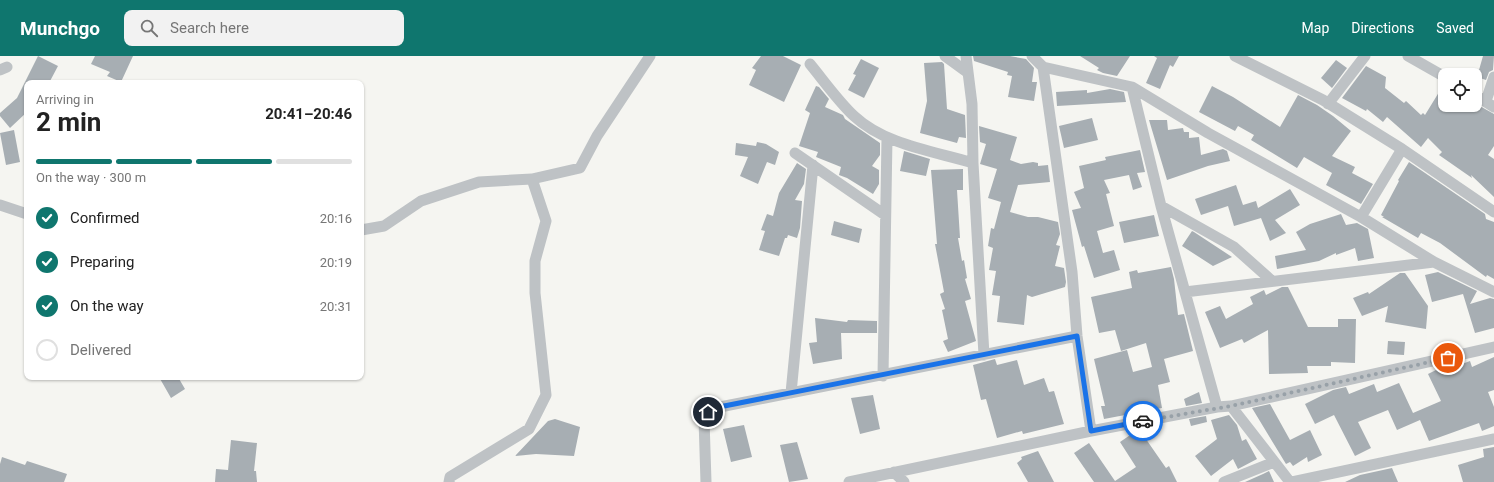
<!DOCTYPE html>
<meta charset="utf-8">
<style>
:root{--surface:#fff;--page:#f2f2f2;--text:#222;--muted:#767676;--line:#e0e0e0;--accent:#0f766e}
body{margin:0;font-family:Roboto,sans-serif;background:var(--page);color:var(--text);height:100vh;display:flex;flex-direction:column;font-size:15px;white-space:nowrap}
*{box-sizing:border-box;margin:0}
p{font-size:13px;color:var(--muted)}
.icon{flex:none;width:22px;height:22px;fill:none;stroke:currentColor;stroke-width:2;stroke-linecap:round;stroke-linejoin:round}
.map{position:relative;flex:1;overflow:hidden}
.sheet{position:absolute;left:24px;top:24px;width:340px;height:300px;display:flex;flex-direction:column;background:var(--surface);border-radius:8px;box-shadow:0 1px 3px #0004}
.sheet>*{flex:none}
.controls{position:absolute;left:1438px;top:12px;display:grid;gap:8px}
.controls a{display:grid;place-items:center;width:44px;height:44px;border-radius:8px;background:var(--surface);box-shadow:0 1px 3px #0004;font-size:20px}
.pin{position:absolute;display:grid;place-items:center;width:34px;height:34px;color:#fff;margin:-17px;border:2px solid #fff;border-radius:50%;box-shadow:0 1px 4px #0007}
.courier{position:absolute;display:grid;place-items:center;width:40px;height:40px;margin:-20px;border:3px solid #1a73e8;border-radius:50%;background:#fff;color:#222;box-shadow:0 1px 5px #0007}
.summary em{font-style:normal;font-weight:700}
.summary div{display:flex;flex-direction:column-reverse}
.summary{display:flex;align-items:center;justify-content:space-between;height:68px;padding:0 12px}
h1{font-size:26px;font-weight:700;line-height:30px}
.bar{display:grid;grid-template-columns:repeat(4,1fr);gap:6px 4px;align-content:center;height:48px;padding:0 12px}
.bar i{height:5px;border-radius:3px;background:var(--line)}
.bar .selected{background:var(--accent)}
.bar p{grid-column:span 4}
ol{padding:0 12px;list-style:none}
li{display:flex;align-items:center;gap:12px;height:44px}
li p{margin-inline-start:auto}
li .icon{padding:4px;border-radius:50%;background:var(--accent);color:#fff;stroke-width:4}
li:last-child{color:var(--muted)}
li i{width:22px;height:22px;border:2px solid var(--line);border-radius:50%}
header{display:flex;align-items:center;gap:24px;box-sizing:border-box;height:56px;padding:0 20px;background:var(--accent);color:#fff}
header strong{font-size:19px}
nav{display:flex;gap:22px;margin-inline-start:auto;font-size:14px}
.search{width:280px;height:36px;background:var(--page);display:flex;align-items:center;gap:10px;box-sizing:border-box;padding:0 14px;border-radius:8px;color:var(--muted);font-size:15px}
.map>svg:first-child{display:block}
</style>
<header>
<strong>Munchgo</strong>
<div class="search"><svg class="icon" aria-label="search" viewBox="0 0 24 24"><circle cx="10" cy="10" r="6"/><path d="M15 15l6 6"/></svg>Search here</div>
<nav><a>Map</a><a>Directions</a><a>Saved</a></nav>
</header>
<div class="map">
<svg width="1494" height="426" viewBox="0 0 1494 426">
<rect width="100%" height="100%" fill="#f5f5f1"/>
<!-- building -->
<path fill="#a7aeb3" d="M38,0L58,10L49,27H27V56L10,72L0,60V57L17,42Z
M95,0H133L121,26L107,20L110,16L91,8Z
M761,0H783L801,9L784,46L749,29L756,14L752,12Z
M973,0H1010L1026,3L1034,12L1032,26H1037L1034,45L1008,41L1012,20L1007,19L1008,16L974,5Z
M1080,0H1130L1117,20L1103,17L1097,14L1099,12Z
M1154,0H1179L1173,11L1170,9L1160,33L1146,27L1157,2Z
M1483,0H1494L1493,14L1489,16L1486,24L1477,21Z
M861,3L879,12L864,42L848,34L856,19L853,18Z
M1336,4L1347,12L1332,32L1321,22Z
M942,6L944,8L947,53L965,59L966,82L959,81L957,87L920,77L927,45L924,7Z
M1366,10L1386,21L1385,32L1404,47L1406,45L1421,59L1423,57L1425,59L1444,28L1445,49H1478L1494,58V90L1488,99L1494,103V141L1471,119L1472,122L1439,99L1442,96L1428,82L1421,91L1387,61L1383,66L1367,53L1366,55L1342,42Z
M816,30L819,31L829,43L825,51L843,59L845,63L880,87V99L872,110L879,114V128L873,138L847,122L839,119L841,111L816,101L818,96L799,90L810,57L805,54Z
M1212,30L1233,41L1280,71L1298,39L1317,49L1333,60L1351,75L1332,100L1355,111L1352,117L1373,128L1361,148L1326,129L1332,117L1304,101L1297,112L1251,84L1254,79L1238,70L1235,75L1199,56Z
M1110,33L1124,36L1126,46L1057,50L1056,36L1087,34V37Z
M1092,62L1098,84L1064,92L1059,70Z
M1149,64H1167L1168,74L1183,72L1184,76H1189V82L1199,81L1201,99L1223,93L1227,95L1230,105L1208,110L1167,124Z
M979,70L1017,81L1010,104L1021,108L1033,106L1038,107V110L1048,109L1050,126L1018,129L1010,156L1028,161H1038L1058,166L1060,178L1056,189L1060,190L1055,210L1064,212L1066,226L1065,231L1032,241L1027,239L1024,269L997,266L1000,240L992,239L996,215L989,214L993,192L988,190L991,172L994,173L1001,146L988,142L997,113L980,108L986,88L980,86Z
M14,74L20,106L6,109L0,77Z
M757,86L766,88L779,96L775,109L767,106L758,128L740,120L748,101L735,99L736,87L756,90Z
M1140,94L1145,116L1137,117L1142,131L1133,134L1129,119L1104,124L1110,137L1106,138L1114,170L1097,175L1103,197L1114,194L1120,214L1094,222L1084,190L1082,191L1072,154L1081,152L1074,136L1084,132L1079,110L1106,104L1105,101Z
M904,95L930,103L926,120L900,115Z
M1409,106L1485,158L1486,163L1494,166V223L1487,219L1486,221L1440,187L1421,177L1418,182L1382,161H1384L1381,159L1399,125L1398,124Z
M797,107L806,113L804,128L795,144L802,145L800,172L797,182L788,179L787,182H785L779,200L759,194L765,175L761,174L767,158L773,160L779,137Z
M963,113V134H957L960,182H958L962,205L964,204L967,222L965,223L971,243L965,245L976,285L948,296L943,285L948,283L942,254L945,253L940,238L944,236L935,188H937L931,114Z
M1236,129L1243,149L1256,145L1258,152L1290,133L1300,149L1275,164L1286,177L1270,185L1261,162L1234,170L1228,150L1201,159L1195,143Z
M1341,158L1346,169L1357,167L1368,173L1374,202L1358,205L1355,192L1336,199V197L1319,205L1277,213L1275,200L1306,194L1296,176L1310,168Z
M1154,159L1159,180L1124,187L1119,166Z
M834,165L862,173L859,187L831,179Z
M1192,175L1194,176L1232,201L1213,210L1182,190Z
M1171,211L1174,223L1178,259L1184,258L1193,295L1164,303L1170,326L1158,329L1162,352L1104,363L1101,350H1105L1094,303L1127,294L1133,316L1152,311L1146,287L1121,295L1115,274L1099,277L1091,241L1132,232L1129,216L1137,214L1138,217Z
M1438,216L1477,235L1470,248L1490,242L1494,243V272L1475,277L1463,238L1432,246L1425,219Z
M1400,217H1405L1428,250L1426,273L1385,266L1388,250L1362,260L1353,242L1368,236L1369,238Z
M1282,231H1288L1308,271H1338V263H1356L1355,307L1331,306V310H1307L1308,317L1269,318L1268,274L1244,287L1242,283L1220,292L1205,256L1220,250L1226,263L1253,248L1250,241L1264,234L1266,239Z
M815,262L847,266L848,264L877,265V277H841L842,303L813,308L809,287L817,286Z
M1388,285L1405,286L1404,299L1387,298Z
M1494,301V334L1488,336L1494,351V370L1482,375L1479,367L1429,385L1420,364L1397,374L1388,354L1358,366L1371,392L1355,400L1334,359L1315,368L1305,348L1333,334L1346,331L1349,338L1374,328L1377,336L1399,327L1413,357L1441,345L1428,318L1444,310L1446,314L1470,305L1472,311Z
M995,303L997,309L1017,304L1024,329L1044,322L1049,336L1054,335L1064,368L1023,378L1022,375L997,382L986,343L981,344L973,309Z
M159,321H178L185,333L171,342Z
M1199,336L1202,347L1186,350L1184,343Z
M873,339L880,373L860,378L851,342Z
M1270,348L1290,384L1310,374L1322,399L1308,406L1307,401L1293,410L1290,406L1286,408L1252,352Z
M1229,359L1237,369L1242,385L1246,383L1257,403L1238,413L1233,403L1211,420L1195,400L1217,383L1211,364Z
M1206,360L1207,366L1191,370L1189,363Z
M555,363L580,371L574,400L536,398L515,400L548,365Z
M744,369L752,401L731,406L723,373Z
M1139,373L1166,412L1169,410L1177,426H1094L1074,397L1089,387L1115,425L1136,411L1120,386Z
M231,384L257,387L254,415H256L257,426H215L216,413L228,414Z
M797,386L808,423L789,426L780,389Z
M1494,391V426H1463L1458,409L1484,401L1483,393Z
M1038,395L1054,426H1028L1017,407L1022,403L1021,401Z
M2,401L25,409L27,405L67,418L64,426H0V408Z
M1392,412L1398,426H1345L1360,419Z
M1269,415L1274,426H1245L1263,418Z"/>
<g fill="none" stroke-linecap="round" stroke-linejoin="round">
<!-- street -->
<path stroke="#bec2c5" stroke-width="11" d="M945,0L967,16
M966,0L972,48L973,107L984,299
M1032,0L1043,11L1132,31L1208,77L1361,161L1434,206L1494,236
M1235,0L1323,44L1402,93L1494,156
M1408,0L1445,21
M810,8C824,25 838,45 854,60C885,89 933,95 973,107
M1043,11L1072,216L1077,280L1091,375
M0,14L7,11
M1132,31L1161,150L1217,351
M1475,39L1494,51
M1486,45L1494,21
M1328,48L1365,0
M795,97L885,159
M532,123L580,112L597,80L650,0
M0,149L27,158
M1161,150L1234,191L1272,225
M1361,161L1402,93
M361,174L384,170L421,145L479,126L532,123L546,165L535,205V237L546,339L529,373L450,421L449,426
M1185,236L1434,206
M883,320L887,82
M791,337L813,109
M1231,350L1290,426
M894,416L904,426
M706,426L704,363L708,356L715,352L1077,280
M849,426L1091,375L1217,351L1231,350L1494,291
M1224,426L1274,406
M1292,426L1494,383"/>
</g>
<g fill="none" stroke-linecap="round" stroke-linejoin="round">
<!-- done -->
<path stroke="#98a1a8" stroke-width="4" stroke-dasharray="0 7.2" d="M1143,365L1231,350L1448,302"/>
<!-- route -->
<path stroke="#1a73e8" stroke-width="5" d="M708,356L714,352L1077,280L1091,375L1143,365"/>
</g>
</svg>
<div class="controls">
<a><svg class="icon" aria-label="locate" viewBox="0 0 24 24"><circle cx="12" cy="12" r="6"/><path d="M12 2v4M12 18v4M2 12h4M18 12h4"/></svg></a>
</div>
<div class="pin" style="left:1448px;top:302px;background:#ea580c"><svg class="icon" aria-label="bag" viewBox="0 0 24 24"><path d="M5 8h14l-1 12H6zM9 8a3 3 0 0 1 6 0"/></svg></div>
<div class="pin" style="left:708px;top:356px;background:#1f2937"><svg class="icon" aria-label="home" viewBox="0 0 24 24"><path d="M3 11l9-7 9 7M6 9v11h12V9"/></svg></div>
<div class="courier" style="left:1143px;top:365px"><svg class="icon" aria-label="car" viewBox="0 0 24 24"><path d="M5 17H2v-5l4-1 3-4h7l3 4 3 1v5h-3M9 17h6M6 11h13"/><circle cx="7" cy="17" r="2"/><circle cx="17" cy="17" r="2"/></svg></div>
<section class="sheet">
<div class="summary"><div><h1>2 min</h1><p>Arriving in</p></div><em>20:41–20:46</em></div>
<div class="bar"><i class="selected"></i><i class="selected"></i><i class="selected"></i><i></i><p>On the way · 300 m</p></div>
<ol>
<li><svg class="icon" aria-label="check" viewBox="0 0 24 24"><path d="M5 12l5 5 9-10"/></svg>Confirmed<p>20:16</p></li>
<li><svg class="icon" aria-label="check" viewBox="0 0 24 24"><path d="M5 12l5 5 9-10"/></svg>Preparing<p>20:19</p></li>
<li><svg class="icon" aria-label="check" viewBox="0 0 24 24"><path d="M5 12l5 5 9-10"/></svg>On the way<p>20:31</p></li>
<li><i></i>Delivered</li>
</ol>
</section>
</div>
